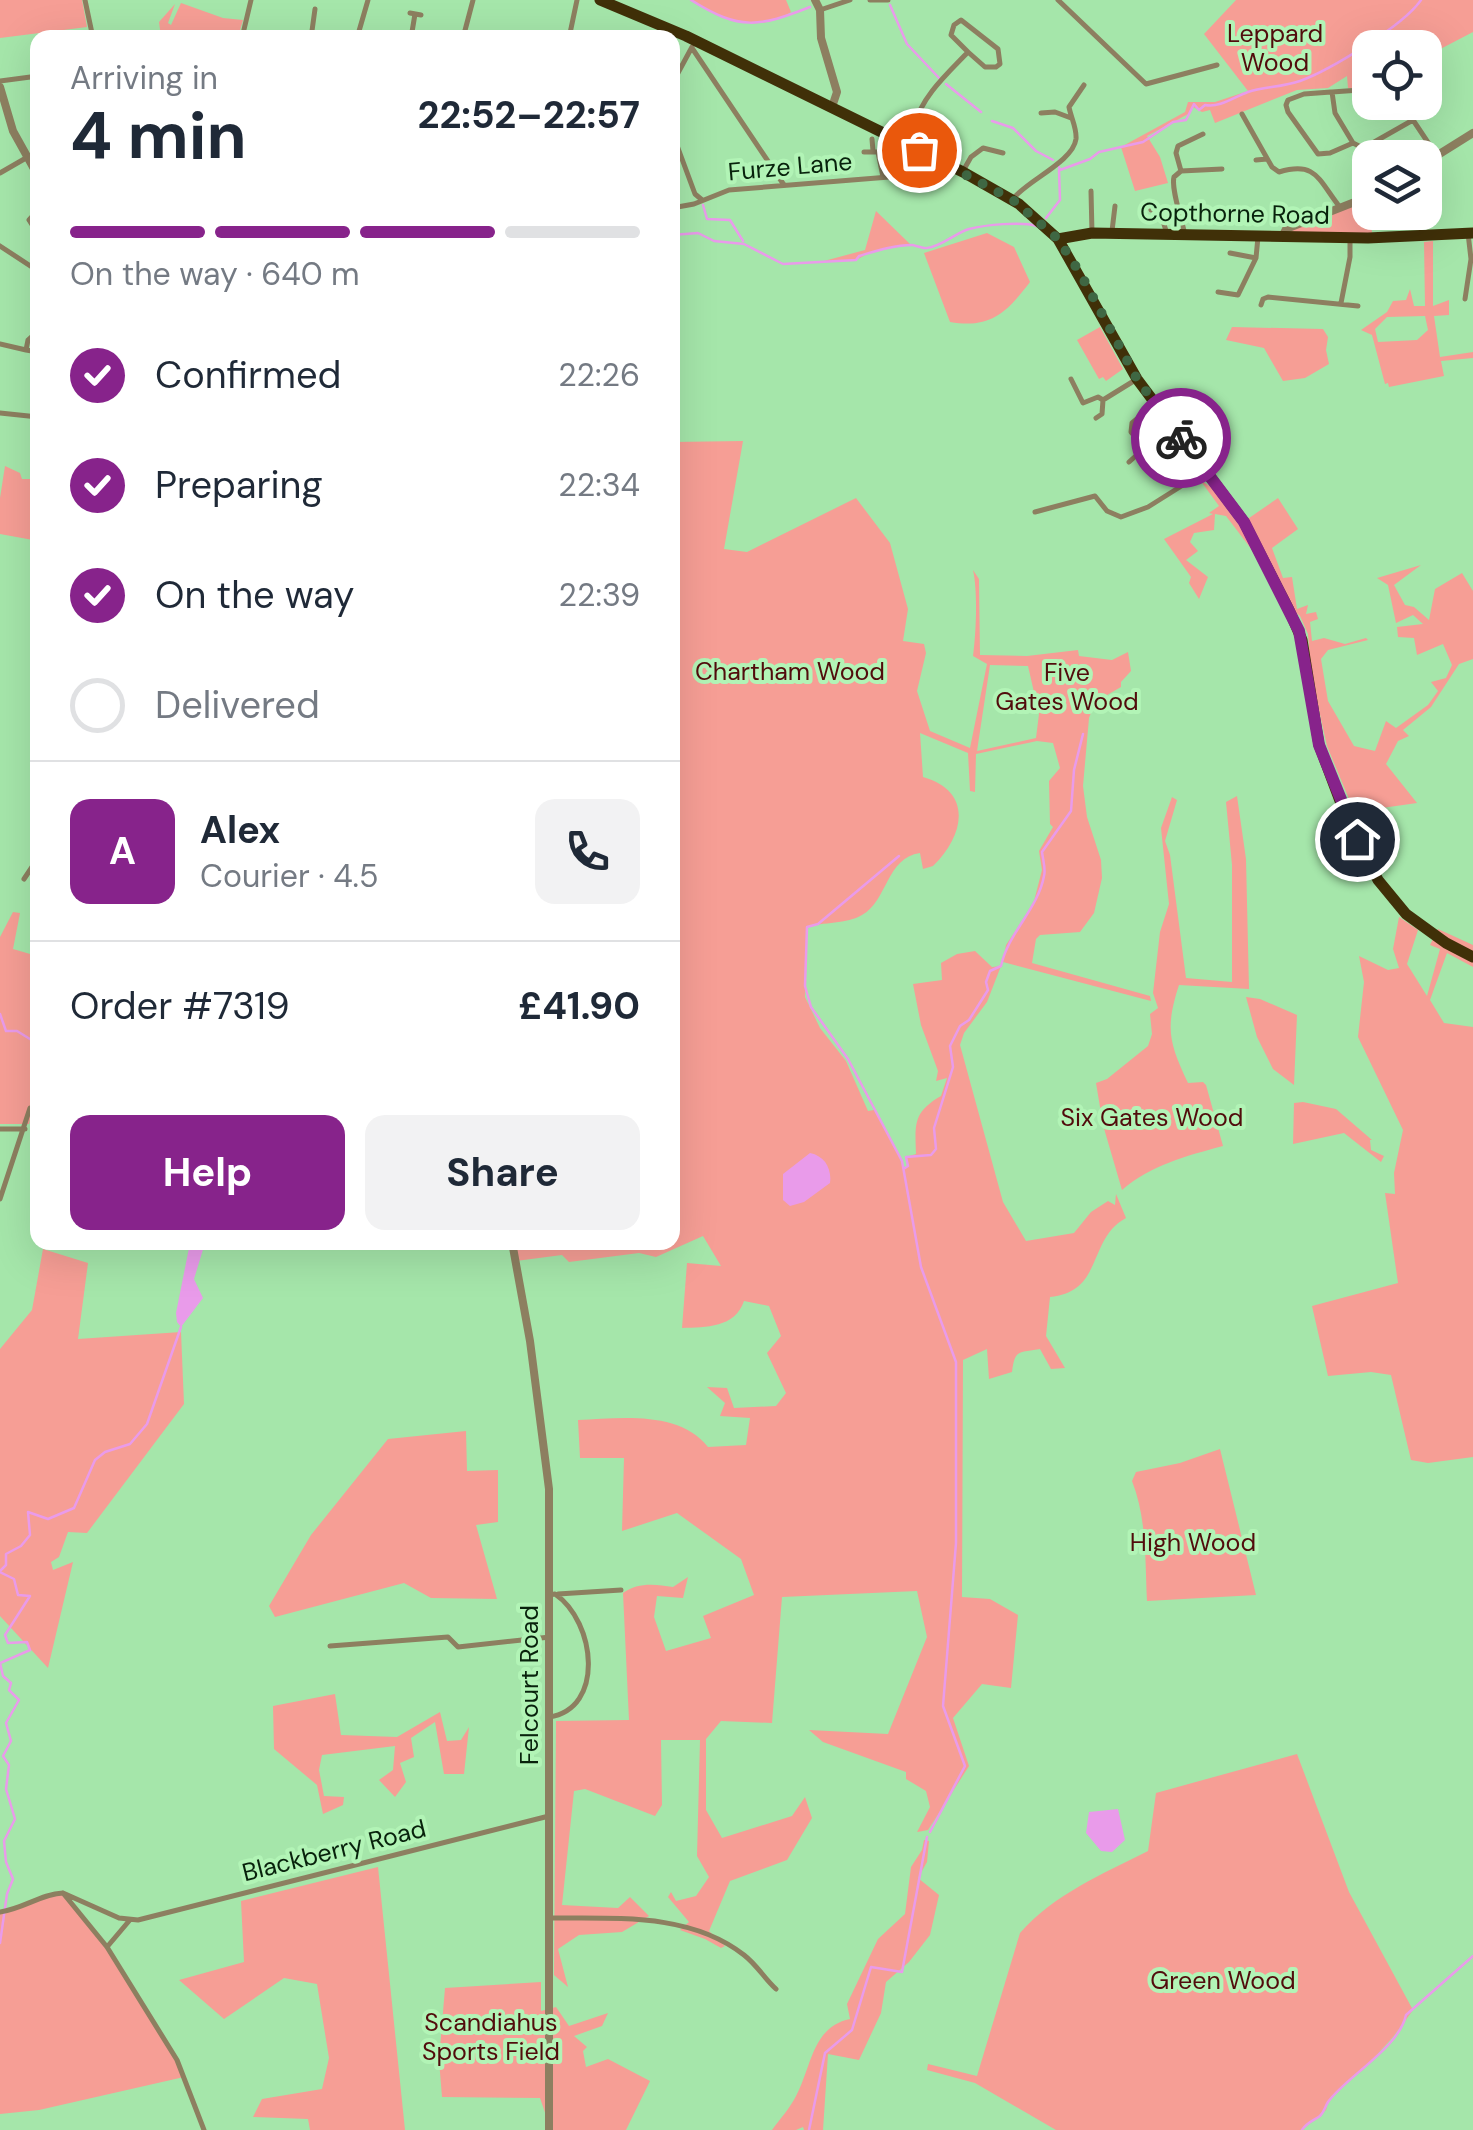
<!DOCTYPE html>
<meta charset="utf-8">
<style>
:root{--surface:#fff;--page:#f2f2f3;--text:#1f2937;--muted:#747a83;--line:#e0e1e3;--accent:#87238b}
body{margin:0;font-family:"DM Sans",sans-serif;background:var(--page);color:var(--text);height:100vh;display:flex;flex-direction:column;font-size:38px;white-space:nowrap}
*{box-sizing:border-box;margin:0}
p{font-size:32px;color:var(--muted)}
.icon{flex:none;width:55px;height:55px;fill:none;stroke:currentColor;stroke-width:2;stroke-linecap:round;stroke-linejoin:round}
.map{position:relative;flex:1;overflow:hidden}
.details{position:absolute;left:30px;top:30px;width:650px;height:1220px;display:flex;flex-direction:column;background:var(--surface);border-radius:20px;box-shadow:0 10px 40px #0002}
.details>*{flex:none}
.tools{position:absolute;left:1352px;top:30px;display:grid;gap:20px}
.tools a{display:grid;place-items:center;width:90px;height:90px;border-radius:20px;background:var(--surface);box-shadow:0 10px 40px #0002;font-size:50px}
.pin{position:absolute;display:grid;place-items:center;width:85px;height:85px;color:#fff;margin:-42px;border:5px solid #fff;border-radius:50%;box-shadow:0 2px 10px #0007}
.courier{position:absolute;display:grid;place-items:center;width:100px;height:100px;margin:-50px;border:8px solid #87238b;border-radius:50%;background:#fff;color:#222;box-shadow:0 2px 12px #0007}
.overview em{font-style:normal;font-weight:700}
.overview div{display:flex;flex-direction:column-reverse}
.overview{display:flex;align-items:center;justify-content:space-between;height:170px;padding:0 40px}
h1{font-size:65px;font-weight:700;line-height:75px}
.bar{display:grid;grid-template-columns:repeat(4,1fr);gap:15px 10px;align-content:center;height:120px;padding:0 40px}
.bar i{height:12px;border-radius:8px;background:var(--line)}
.bar .selected{background:var(--accent)}
.bar p{grid-column:span 4}
.line{display:flex;align-items:center;gap:25px;padding:0 40px;border-top:2px solid var(--line)}
.line div{flex:1}
.round{display:grid;place-items:center;flex:none;width:105px;height:105px;border-radius:20px;background:var(--page)}
ol{padding:0 40px;list-style:none}
li{display:flex;align-items:center;gap:30px;height:110px}
li p{margin-inline-start:auto}
li .icon{padding:10px;border-radius:50%;background:var(--accent);color:#fff;stroke-width:4}
li:last-child{color:var(--muted)}
li i{width:55px;height:55px;border:5px solid var(--line);border-radius:50%}
.primary-button{display:flex;gap:20px;margin-top:auto;padding:20px 40px}
.primary-button a{flex:1;height:115px;border-radius:20px;background:var(--accent);color:#fff;font-size:40px;font-weight:700;line-height:115px;text-align:center}
.primary-button a+a{background:var(--page);color:var(--text)}
.map>svg:first-child{display:block}
</style>
<div class="map">
<svg width="1473" height="2130" viewBox="0 0 1473 2130">
<rect width="100%" height="100%" fill="#a5e6aa"/>
<!-- green -->
<path fill="#f69e95" fill-rule="evenodd" d="M0,0H82L87,27L0,38Z
M691,0H786L791,12C758,34 723,20 691,0Z
M1236,0H1473V32L1425,57V48H1370V63L1356,71L1362,72L1368,79L1359,88H1348L1347,76L1328,88L1297,90L1215,123L1210,110L1202,112L1193,107L1190,113L1147,136L1160,157L1168,183L1135,191L1121,147L1185,112L1188,102H1215L1248,91L1204,34Z
M181,3L223,18L243,20L238,37H161L159,22L175,4L168,23L171,25Z
M1370,199L1372,234L1291,232V230Z
M876,211L911,245L873,251L856,260L824,261L865,250Z
M987,233L1014,247L1030,282C1007,312 991,329 950,322L924,253Z
M1433,241V306L1449,300V315L1434,316L1440,357L1473,352V358L1441,361L1444,376L1389,387L1388,383L1385,384L1372,335L1361,330L1387,312L1393,301L1406,300L1410,289L1414,306H1425L1424,242ZM1425,316L1428,330L1417,340L1378,342L1375,329L1387,317Z
M1100,327L1123,369L1106,381L1103,377L1099,379L1077,340Z
M1232,327L1323,329L1328,337L1326,350L1329,364L1305,378L1283,381L1264,348L1226,340Z
M743,441L724,549L747,552L856,498L890,543L908,609L903,641L924,644L926,653L917,691L930,731L970,748L987,664L973,656C976,633 978,592 973,570L979,579L980,655L1027,656L1078,650L1079,656L1112,660L1128,652L1131,671L1121,682V687L1095,702L1089,718L1083,786L1087,817L1101,860L1102,878L1094,913L1080,932L1040,935L1036,939L1032,963L1150,996L1151,1001L1003,962L1006,945L1033,905L1042,870L1039,851L1053,827L1050,824L1049,781L1060,768L1053,743L1037,741L976,754L975,792L970,791L968,753L920,733L923,777C973,791 965,835 933,866L923,869L920,853C886,858 888,900 862,915C847,924 823,922 807,927L805,997L820,1028L846,1061L868,1111L874,1110C882,1120 899,1156 904,1168L908,1166L906,1157L916,1154C915,1124 913,1112 941,1096L947,1078L936,1081L938,1071L921,1025L913,984L942,980L941,963L957,954L975,951L992,967L1001,966L987,1002L964,1033L960,1045L1003,1202L1026,1241L1074,1233L1091,1212L1108,1201L1115,1205L1116,1194L1126,1218C1087,1239 1104,1292 1050,1297L1046,1336L1065,1368L1051,1369L1040,1349C1018,1353 1015,1349 1012,1372L989,1379L987,1349L963,1360L962,1597L990,1599L1018,1615L1011,1688L982,1684L953,1718L969,1766L928,1830L917,1832L930,1807L926,1791L906,1779V1772L823,1742L809,1730L888,1734L927,1637L917,1591L782,1597L772,1723L721,1721L706,1739V1810L722,1838L792,1816L805,1797L812,1818L787,1860L730,1881L709,1931L725,1946L721,1948L705,1939L680,1930L689,1922L668,1897L671,1892L676,1901L696,1896L709,1877L697,1856L700,1740H661L662,1805L655,1816L585,1789L574,1791L562,1905L618,1908L630,1897L649,1916L622,1932L579,1935L558,1949L568,1987L554,1975L556,1721L629,1720L623,1593C637,1582 656,1584 673,1587L688,1577L683,1598L657,1596L654,1617L666,1651L711,1638L703,1616L754,1595L741,1559L677,1513L622,1531L624,1458H580L578,1420C619,1418 680,1410 708,1447L746,1445L750,1418L720,1416L725,1403L707,1387L727,1388L734,1408L776,1406L786,1393L767,1353L781,1336L769,1306L744,1301C735,1328 706,1327 682,1328L687,1263L721,1266L703,1236L656,1257L639,1253L569,1262L562,1255L516,1261L512,1243L672,1242L673,442ZM990,665L1028,666L1039,714L1036,738L977,751Z
M5,466L20,473L22,479H33V485L37,484V549L33,540L0,534V498Z
M1200,480L1211,487L1239,525L1278,498L1298,529L1272,548L1283,578L1292,577L1297,609L1308,605L1306,614L1316,612L1318,619L1310,622L1312,641L1324,638L1345,644L1366,638L1368,640L1328,650L1321,659L1328,701L1354,746L1375,751L1386,721L1396,728L1428,705L1438,691L1431,682L1446,678L1452,665L1443,644L1417,655L1414,638L1398,637L1397,627L1423,624L1413,615L1396,623L1388,585L1377,578L1421,565L1394,585L1405,605L1414,607L1429,620L1435,589L1462,573L1473,591V659L1459,664L1431,707L1403,730L1409,736L1398,741L1386,764L1417,803L1375,809L1365,823L1373,857L1327,746L1311,674L1308,634L1300,616L1278,598L1252,550L1226,516L1215,514L1214,530L1194,533L1190,542L1198,551L1186,560L1208,577L1199,599L1189,583L1191,577L1164,539L1213,514L1209,513L1219,506Z
M1237,796L1246,859L1249,989L1179,985C1165,1028 1169,1043 1188,1083L1203,1082L1206,1085L1223,1146C1186,1156 1151,1165 1122,1190L1103,1125L1096,1083L1107,1079L1148,1046L1152,1034L1150,1014L1158,1008L1153,993L1160,932L1169,904L1161,828L1172,797L1177,800L1165,841L1170,855L1186,978L1232,982V865L1226,802Z
M13,912L20,913L13,949L37,956V1090L29,1124H0V937Z
M1399,917L1418,930L1407,964L1427,996L1440,949L1430,945L1438,929L1473,945V967L1447,953L1430,1000L1444,1023L1473,1027V1457L1428,1463L1411,1460L1391,1375L1371,1372L1328,1376L1312,1306L1398,1283L1385,1193L1395,1194L1394,1173L1403,1130L1358,1037L1364,982L1359,956L1388,970L1399,968L1393,949Z
M1246,997L1260,999L1297,1015L1294,1085L1273,1069L1257,1037Z
M1303,1102L1336,1109L1372,1140H1370L1371,1150L1384,1156L1381,1162L1344,1133L1293,1144L1294,1103Z
M43,1249L88,1263L78,1339L181,1332L184,1404L87,1533L68,1532L59,1557L51,1562L53,1570L73,1562L48,1668L0,1616V1349L32,1310Z
M466,1431L467,1471L498,1470V1522L476,1525L497,1599L431,1598L404,1583L275,1617L269,1606L311,1535L388,1439Z
M1220,1449L1256,1595L1147,1601C1145,1561 1147,1519 1132,1481L1136,1472L1180,1463Z
M335,1694L341,1735L397,1737L440,1712L447,1741L461,1740L469,1727L464,1774H444L435,1722L411,1738L414,1757L400,1763L406,1782L395,1797L379,1780L393,1770L395,1746L322,1755L319,1770L324,1796L344,1797L343,1805L323,1814L317,1785L274,1749L273,1706Z
M1297,1754L1349,1892L1413,2010L1393,2037L1363,2070L1346,2082L1328,2102L1326,2110L1302,2130H1056L975,2083L927,2070L928,2064L977,2076L1020,1933C1054,1894 1103,1874 1148,1851L1156,1793Z
M924,1840L929,1841L927,1862L918,1878L939,1895L930,1935L909,1962L886,1982L881,2013L859,2060L828,2054L823,2130H804L803,2127L796,2130H772C780,2119 790,2108 796,2096C812,2066 812,2027 850,2019L847,2004L878,1939L905,1914L911,1867L922,1850Z
M378,1867L405,2130H310L308,2119L253,2117L262,2099L322,2089L329,2058L317,1984L284,1978L224,2019L179,1980L244,1962L241,1901Z
M63,1893L107,1947L177,2060L184,2077L39,2110L0,2114V1912Z
M541,1982V2011L556,2007L569,2026L608,2013L602,2026L574,2036L587,2047L583,2051L586,2067L608,2059L650,2081L626,2130H551L540,2098L442,2097L439,2060L445,1988Z"/>
<!-- water -->
<path fill="#e99bea" d="M810,1153C825,1156 832,1169 830,1183L804,1202L790,1206L783,1200V1174Z
M190,1243H205L194,1279L203,1298L181,1327L177,1322L176,1313Z
M1118,1809L1125,1840L1112,1852L1101,1851L1086,1833L1089,1812Z"/>
<g fill="none" stroke-linecap="round" stroke-linejoin="round">
<!-- stream -->
<path stroke="#e99bea" stroke-width="2.5" d="M691,0C740,31 759,27 810,7
M890,5L907,44L940,79
M946,84L981,112
M992,121L1013,128L1036,151L1053,160
M1059,167L1060,170L1090,159L1099,152L1143,142L1173,122L1186,120L1194,104L1199,110L1205,105C1220,108 1234,97 1248,92C1262,87 1283,87 1300,81C1330,70 1403,26 1421,0
M703,205L707,219L730,220L743,241
M1046,218L1060,200L1059,170
M672,235L698,233L714,241L744,244L783,264L856,260L859,256C876,251 894,245 912,245C914,245 925,249 927,248C941,247 957,232 969,229C985,225 1021,221 1037,226
M899,856L818,924L807,927L805,986L811,1007L848,1059L902,1161L921,1267L956,1362V1543L943,1706L965,1766L930,1832
M0,1014L6,1031H17L38,1044
M905,1168L908,1166L906,1157L931,1155L936,1149L934,1128L953,1067L950,1046L960,1026L969,1020L988,990L986,982L990,971L1001,966C1008,933 1038,909 1044,876C1046,869 1043,860 1042,852L1071,811L1074,770L1083,734
M1,1570L6,1565V1554L21,1546L30,1535L28,1512L48,1519L74,1508L95,1460L105,1452L130,1444L147,1424L181,1327
M0,1572L14,1579L18,1595L30,1596L5,1635L8,1643L27,1642L30,1650L0,1663L3,1676L11,1683L9,1690L19,1700L6,1723L11,1741L3,1756L9,1765L6,1789L15,1819L4,1841L6,1862L13,1879L7,1894L0,1943
M809,2130L825,2053L852,2030L871,1967L902,1972L927,1837
M1302,2130C1307,2122 1313,2121 1320,2116C1324,2112 1325,2107 1328,2102C1347,2076 1399,2048 1406,2015L1473,1956"/>
<!-- minor -->
<path stroke="#8d7f60" stroke-width="5" d="M85,0L93,38
M870,0H888
M1058,0L1146,84L1217,65
M820,10L850,0
M410,13L421,15
M242,38L251,0
M311,38L315,9
M357,38L368,0
M411,38L415,14
M463,38L473,0
M569,38L577,0
M692,48L784,185
M1368,76L1370,79
M0,81L38,76
M672,84L692,47
M1370,84L1360,90L1332,92L1335,113L1353,143L1359,146L1369,145L1413,120L1437,156
M1331,92L1304,94L1288,100L1286,105L1288,112L1318,154L1330,153L1353,143
M38,97L35,98L38,109
M1041,113L1055,112L1071,118
M1242,114L1272,167L1279,172C1316,161 1318,179 1339,206
M672,132L695,194L701,199
M872,139L873,151
M920,148L921,135L915,125C921,97 948,73 968,52L951,35L954,25L961,20L998,49L1000,64L996,67H985L968,52
M864,152H878L883,177
M1256,160L1267,159
M963,171L971,157L983,148L1003,153
M1181,171L1176,153L1178,146L1203,134
M0,173L26,158
M1091,191L1092,233
M1013,199C1026,181 1073,162 1076,139C1077,128 1071,118 1069,107L1084,85
M672,208L694,204L729,190L914,175L925,173L936,162
M38,210L29,220L38,234
M1151,210L1159,208L1167,234
M1112,231L1115,206
M1184,231C1181,217 1171,188 1174,177L1181,171L1222,169
M0,246L38,271
M1230,253L1256,258
M1218,292L1238,295L1256,258L1258,237
M1465,299L1471,259L1468,233
M1341,303L1350,257V240
M1261,305L1263,299L1268,297L1358,306
M38,331L28,340L26,350L38,352
M0,344L26,350
M1071,379L1083,403L1098,397L1103,400
M0,413L38,417
M1096,418L1102,414L1103,400L1137,379
M1129,462L1139,453L1136,450L1140,442L1131,432L1132,423L1155,404
M1035,512L1095,496L1107,511L1121,517L1148,507L1183,485L1186,481L1185,457L1190,453
M24,879L38,858
M0,1129H25
M0,1199L30,1108
M558,1594L621,1590
M330,1646L448,1637L458,1647L550,1637
M549,1717C605,1709 596,1622 555,1594L549,1595
M63,1893L119,1918L138,1920L549,1816
M0,1912C23,1909 41,1894 63,1893L107,1947L177,2060L204,2130
M550,1918C615,1919 689,1912 744,1955C757,1965 764,1978 776,1989
M107,1947L129,1921"/>
<!-- tertiary -->
<path stroke="#8d7f60" stroke-width="8" d="M815,0L820,10L821,38L837,92L832,107
M0,87L13,131L38,176
M1425,163L1473,133
M1283,235L1286,229L1370,196
M512,1242L530,1341L549,1489V2130"/>
<!-- trunk -->
<path stroke="#403008" stroke-width="11" d="M600,0L686,36L963,172L1019,204L1058,239L1137,379L1244,522L1289,610L1302,640L1319,745L1345,814L1378,880L1406,914L1446,943L1473,957
M1058,239L1092,233L1368,238L1473,233"/>
</g>
<g fill="none" stroke-linecap="round" stroke-linejoin="round">
<!-- done -->
<path stroke="#3f6743" stroke-width="10" stroke-dasharray="0 18" d="M919,150L1013,200L1058,239L1080,273L1137,379L1181,438"/>
<!-- route -->
<path stroke="#87238b" stroke-width="12" d="M1181,438L1244,522L1299,631L1319,745L1357,839"/>
</g>
<g text-anchor="middle" stroke-width="8" stroke-linejoin="round" paint-order="stroke">
<!-- park labels -->
<g font-size="25" fill="#510c0c" stroke="#b2f4b6">
<text x="1275" y="42">Leppard<tspan x="1275" dy="29">Wood</tspan></text>
<text x="790" y="680">Chartham Wood</text>
<text x="1067" y="681">Five<tspan x="1067" dy="29">Gates Wood</tspan></text>
<text x="1152" y="1126">Six Gates Wood</text>
<text x="1193" y="1551">High Wood</text>
<text x="1223" y="1989">Green Wood</text>
<text x="491" y="2031">Scandiahus<tspan x="491" dy="29">Sports Field</tspan></text>
</g>
<!-- street labels -->
<g font-size="25" fill="#08220c" stroke="#b2f4b6">
<text transform="translate(790 166) rotate(-5)" y="9">Furze Lane</text>
<text transform="translate(1235 213) rotate(1)" y="9">Copthorne Road</text>
<text transform="translate(529 1685) rotate(-90)" y="9">Felcourt Road</text>
<text transform="translate(334 1850) rotate(-14)" y="9">Blackberry Road</text>
</g>
</g>
</svg>
<div class="tools">
<a><svg class="icon" aria-label="locate" viewBox="0 0 24 24"><circle cx="12" cy="12" r="6"/><path d="M12 2v4M12 18v4M2 12h4M18 12h4"/></svg></a>
<a><svg class="icon" aria-label="layers" viewBox="0 0 24 24"><path d="M12 4l9 5-9 5-9-5zM3 14l9 5 9-5"/></svg></a>
</div>
<div class="pin" style="left:919px;top:150px;background:#ea580c"><svg class="icon" aria-label="bag" viewBox="0 0 24 24"><path d="M5 8h14l-1 12H6zM9 8a3 3 0 0 1 6 0"/></svg></div>
<div class="pin" style="left:1357px;top:839px;background:#1f2937"><svg class="icon" aria-label="home" viewBox="0 0 24 24"><path d="M3 11l9-7 9 7M6 9v11h12V9"/></svg></div>
<div class="courier" style="left:1181px;top:438px"><svg class="icon" aria-label="bike" viewBox="0 0 24 24"><circle cx="6" cy="16" r="4"/><circle cx="18" cy="16" r="4"/><path d="M6 16l4-8h5l3 8M10 8l3 8H6M13 5h3"/></svg></div>
<section class="details">
<div class="overview"><div><h1>4 min</h1><p>Arriving in</p></div><em>22:52–22:57</em></div>
<div class="bar"><i class="selected"></i><i class="selected"></i><i class="selected"></i><i></i><p>On the way · 640 m</p></div>
<ol>
<li><svg class="icon" aria-label="check" viewBox="0 0 24 24"><path d="M5 12l5 5 9-10"/></svg>Confirmed<p>22:26</p></li>
<li><svg class="icon" aria-label="check" viewBox="0 0 24 24"><path d="M5 12l5 5 9-10"/></svg>Preparing<p>22:34</p></li>
<li><svg class="icon" aria-label="check" viewBox="0 0 24 24"><path d="M5 12l5 5 9-10"/></svg>On the way<p>22:39</p></li>
<li><i></i>Delivered</li>
</ol>
<div class="line" style="height:180px"><b class="round" style="background:var(--accent);color:#fff">A</b><div><b>Alex</b><p>Courier · 4.5</p></div><a class="round"><svg class="icon" aria-label="phone" viewBox="0 0 24 24"><path d="M5 4h4l2 5-3 2q2 4 5 5l2-3 5 2v4C11 20 4 13 5 4z"/></svg></a></div>
<div class="line" style="height:130px"><div>Order #7319</div><b>£41.90</b></div>
<div class="primary-button"><a>Help</a><a>Share</a></div>
</section>
</div>
